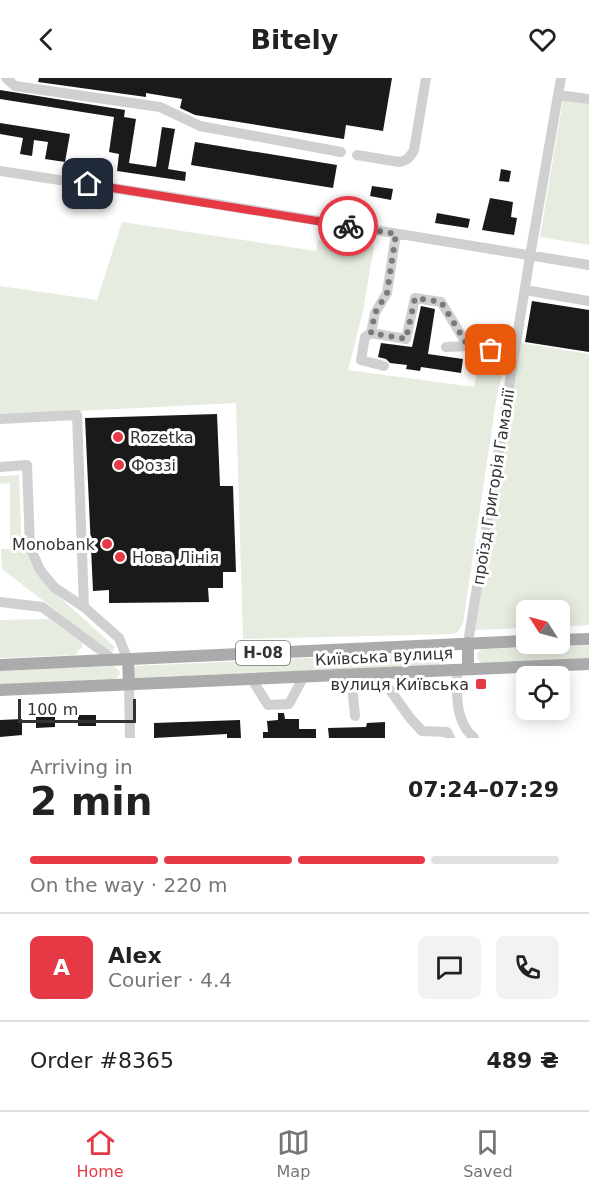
<!DOCTYPE html>
<meta charset="utf-8">
<style>
:root{--surface:#fff;--page:#f2f2f2;--text:#222;--muted:#767676;--line:#e0e0e0;--accent:#e63946}
body{margin:0;font-family:"DejaVu Sans",sans-serif;background:var(--page);color:var(--text);height:100vh;display:flex;flex-direction:column;font-size:22px;white-space:nowrap}
*{box-sizing:border-box;margin:0}
p{font-size:20px;color:var(--muted)}
.icon{flex:none;width:33px;height:33px;fill:none;stroke:currentColor;stroke-width:2;stroke-linecap:round;stroke-linejoin:round}
.map{position:relative;height:660px;overflow:hidden}
.panel{display:flex;flex-direction:column;background:var(--surface);flex:1}
.panel>*{flex:none}
.needle{width:39px;rotate:306deg}
.fabs{position:absolute;left:516px;top:522px;display:grid;gap:12px}
.fabs a{display:grid;place-items:center;width:54px;height:54px;border-radius:9px;background:var(--surface);box-shadow:0 3px 15px #0003;font-size:30px}
.scale{position:absolute;left:18px;bottom:15px;width:118px;box-sizing:border-box;padding-left:6px;border:3px solid #333;border-top:0;font-size:16px;line-height:21px;white-space:nowrap;color:#333;-webkit-text-stroke:4px #fff;paint-order:stroke}
.pin{position:absolute;display:grid;place-items:center;width:51px;height:51px;color:#fff;margin:-26px;border-radius:12px;box-shadow:0 3px 9px #0006}
.courier{position:absolute;display:grid;place-items:center;width:60px;height:60px;margin:-30px;border:4px solid #e63946;border-radius:50%;background:#fff;color:#222;box-shadow:0 2px 8px #0007}
.headline em{font-style:normal;font-weight:800}
.headline div{display:flex;flex-direction:column-reverse}
.headline{display:flex;align-items:center;justify-content:space-between;height:102px;padding:0 30px}
h1{font-size:39px;font-weight:800;line-height:45px}
.bar{display:grid;grid-template-columns:repeat(4,1fr);gap:9px 6px;align-content:center;height:72px;padding:0 30px}
.bar i{height:8px;border-radius:4px;background:var(--line)}
.bar .active{background:var(--accent)}
.bar p{grid-column:span 4}
.line{display:flex;align-items:center;gap:15px;padding:0 30px;border-top:2px solid var(--line)}
.line div{flex:1}
.round{display:grid;place-items:center;flex:none;width:63px;height:63px;border-radius:9px;background:var(--page)}
header{display:flex;justify-content:space-between;align-items:center;height:78px;padding:0 30px;background:var(--surface);font-size:27px;font-weight:800}
.menu{display:flex;justify-content:space-around;align-items:center;height:84px;border-top:2px solid var(--line);background:var(--surface);font-size:16px;color:var(--muted)}
.menu a{display:grid;justify-items:center;gap:3px}
.menu .active{color:var(--accent)}
.map>svg:first-child{display:block}
</style>
<header><svg class="icon" aria-label="back" viewBox="0 0 24 24"><path d="M15 5l-7 7 7 7"/></svg>Bitely<svg class="icon" aria-label="heart" viewBox="0 0 24 24"><path d="M12 20l-8-8c-3-5 5-10 8-4 3-6 11-1 8 4z"/></svg></header>
<div class="map">
<svg width="589" height="660" viewBox="0 0 589 660">
<rect width="100%" height="100%" fill="#fff"/>
<!-- green -->
<path fill="#e6ecdf" d="M563,22L589,26V167L540,159Z
M122,144L316,173L318,162L374,168L363,233L348,292L474,309L481,276L506,280L497,317L463,545L458,554L453,556L243,561L236,325L0,337V208L97,222Z
M521,265L589,276V547L560,549V532H526V550L475,552Z
M19,397L22,474H28L47,508L115,569L113,573L106,571L2,491L1,471H10V405L0,406V398Z
M49,541L82,565V569L75,577L0,580V542Z
M589,568V581L482,586L477,580V575L482,571Z
M438,574L444,580L443,585L439,587L135,600L134,598L135,588Z
M114,588L120,594L119,598L115,601L0,607V593Z"/>
<!-- building -->
<path fill="#1a1a1a" d="M39,0H392L383,53L346,47L344,61L195,37L180,30L182,21L146,15V19L38,4Z
M0,12L125,32L124,39L136,41L129,85L156,89L162,49L175,51L168,91L186,94L185,103L117,93L119,76L109,74L114,39L0,21Z
M0,45L70,56L65,84L45,81L48,64L34,62L32,78L20,76L23,60L0,56Z
M195,64L337,87L333,110L191,87Z
M501,91L511,93L509,104L499,103Z
M372,108L393,111L391,122L370,118Z
M490,120L513,124L511,139L517,140L514,157L482,152Z
M437,135L470,141L468,150L435,145Z
M532,223L589,232V274L525,264Z
M421,228L435,231L428,276L463,281L461,295L421,289L420,293L406,291L407,287L390,285L386,281L378,279L381,265L412,269Z
M217,336L220,408H233L236,494H223V510H208L209,524L109,525V512L93,513L85,340Z
M278,635H284L285,641H299V651H316V660H263V654H268L267,643L278,642Z
M78,637H96V648H78Z
M36,639H55V649L36,650Z
M22,641V657L0,659V642Z
M240,642L241,660H227V656L154,660V645Z
M385,644V660H329L328,650L366,649L367,645Z"/>
<g fill="none" stroke-linecap="round" stroke-linejoin="round">
<!-- minor -->
<path stroke="#d0d0d0" stroke-width="10" d="M6,0L15,8L160,29L200,48L341,74
M558,17L589,21
M357,77L399,84C407,83 410,79 414,72L426,0
M0,93L197,123L589,187
M525,212L589,223
M371,255L406,261L415,220L441,224L468,268L514,276
M446,269L468,268
M384,288L361,282L365,259L371,255L375,235L387,215L396,156
M0,341L77,337L84,529
M0,389L27,387L30,469L40,492L55,510L84,529L119,560L128,582
M0,524L42,529L114,582
M468,565L530,178L561,0
M457,591C457,616 454,642 474,660
M378,595L410,640L422,653L447,654L450,660
M351,596L355,638
M251,600L268,627L289,626L304,598
M129,605L130,660"/>
<!-- major -->
<path stroke="#ababab" stroke-width="12" d="M560,562L589,561
M468,565V591
M128,582L129,605
M0,587L526,563
M0,612L589,586"/>
</g>
<g fill="none" stroke-linecap="round" stroke-linejoin="round">
<!-- done -->
<path stroke="#7a7a7a" stroke-width="6" stroke-dasharray="0 10.8" d="M348,148L396,156L387,215L375,235L371,255L406,261L415,220L441,224L468,268L491,272"/>
<!-- route -->
<path stroke="#e63946" stroke-width="8" d="M88,106L348,148"/>
</g>
<!-- markers -->
<g fill="#e63946" stroke="#fff" stroke-width="2">
<circle cx="118" cy="359" r="6"/>
<circle cx="119" cy="387" r="6"/>
<circle cx="107" cy="466" r="6"/>
<circle cx="120" cy="479" r="6"/>
<rect x="475" y="600" width="12" height="12" rx="3"/>
</g>
<g text-anchor="middle" stroke-width="6" stroke-linejoin="round" paint-order="stroke">
<!-- shield labels -->
<rect fill="#fff" stroke="#707070" stroke-width="1.5" x="236" y="563" width="54" height="24" rx="4.5"/>
<g font-size="15" font-weight="bold" fill="#333">
<text x="263" y="580">Н-08</text>
</g>
<!-- poi labels -->
<g font-size="16" fill="#333" stroke="#fff" text-anchor="start">
<text x="130" y="365">Rozetka</text>
<text x="131" y="393">Фоззі</text>
<text x="95" y="472" text-anchor="end">Monobank</text>
<text x="132" y="485">Нова Лінія</text>
<text x="469" y="612" text-anchor="end">вулиця Київська</text>
</g>
<!-- street labels -->
<g font-size="16" fill="#333" stroke="#fff">
<text transform="translate(493 409) rotate(-81)" y="6">проїзд Григорія Гамалії</text>
<text transform="translate(384 578) rotate(-3)" y="6">Київська вулиця</text>
</g>
</g>
</svg>
<div class="fabs">
<a><svg class="needle" viewBox="-14 -14 28 28"><path d="M0-13l5 13h-10z" fill="#e53935"/><path d="M0 13l5-13h-10z" fill="#767676"/></svg></a>
<a><svg class="icon" aria-label="locate" viewBox="0 0 24 24"><circle cx="12" cy="12" r="6"/><path d="M12 2v4M12 18v4M2 12h4M18 12h4"/></svg></a>
</div>
<div class="scale">100 m</div>
<div class="pin" style="left:491px;top:272px;background:#ea580c"><svg class="icon" aria-label="bag" viewBox="0 0 24 24"><path d="M5 8h14l-1 12H6zM9 8a3 3 0 0 1 6 0"/></svg></div>
<div class="pin" style="left:88px;top:106px;background:#1f2937"><svg class="icon" aria-label="home" viewBox="0 0 24 24"><path d="M3 11l9-7 9 7M6 9v11h12V9"/></svg></div>
<div class="courier" style="left:348px;top:148px"><svg class="icon" aria-label="bike" viewBox="0 0 24 24"><circle cx="6" cy="16" r="4"/><circle cx="18" cy="16" r="4"/><path d="M6 16l4-8h5l3 8M10 8l3 8H6M13 5h3"/></svg></div>
</div>
<section class="panel">
<div class="headline"><div><h1>2 min</h1><p>Arriving in</p></div><em>07:24–07:29</em></div>
<div class="bar"><i class="active"></i><i class="active"></i><i class="active"></i><i></i><p>On the way · 220 m</p></div>
<div class="line" style="height:108px"><b class="round" style="background:var(--accent);color:#fff">A</b><div><b>Alex</b><p>Courier · 4.4</p></div><a class="round"><svg class="icon" aria-label="chat" viewBox="0 0 24 24"><path d="M4 5h16v11H9l-5 4z"/></svg></a><a class="round"><svg class="icon" aria-label="phone" viewBox="0 0 24 24"><path d="M5 4h4l2 5-3 2q2 4 5 5l2-3 5 2v4C11 20 4 13 5 4z"/></svg></a></div>
<div class="line" style="height:78px"><div>Order #8365</div><b>489 ₴</b></div>
</section>
<nav class="menu">
<a class="active"><svg class="icon" aria-label="home" viewBox="0 0 24 24"><path d="M3 11l9-7 9 7M6 9v11h12V9"/></svg>Home</a>
<a><svg class="icon" aria-label="map" viewBox="0 0 24 24"><path d="M3 6l6-2 6 2 6-2v14l-6 2-6-2-6 2zM9 4v14M15 6v14"/></svg>Map</a>
<a><svg class="icon" aria-label="saved" viewBox="0 0 24 24"><path d="M7 4h10v16l-5-4-5 4z"/></svg>Saved</a>
</nav>
